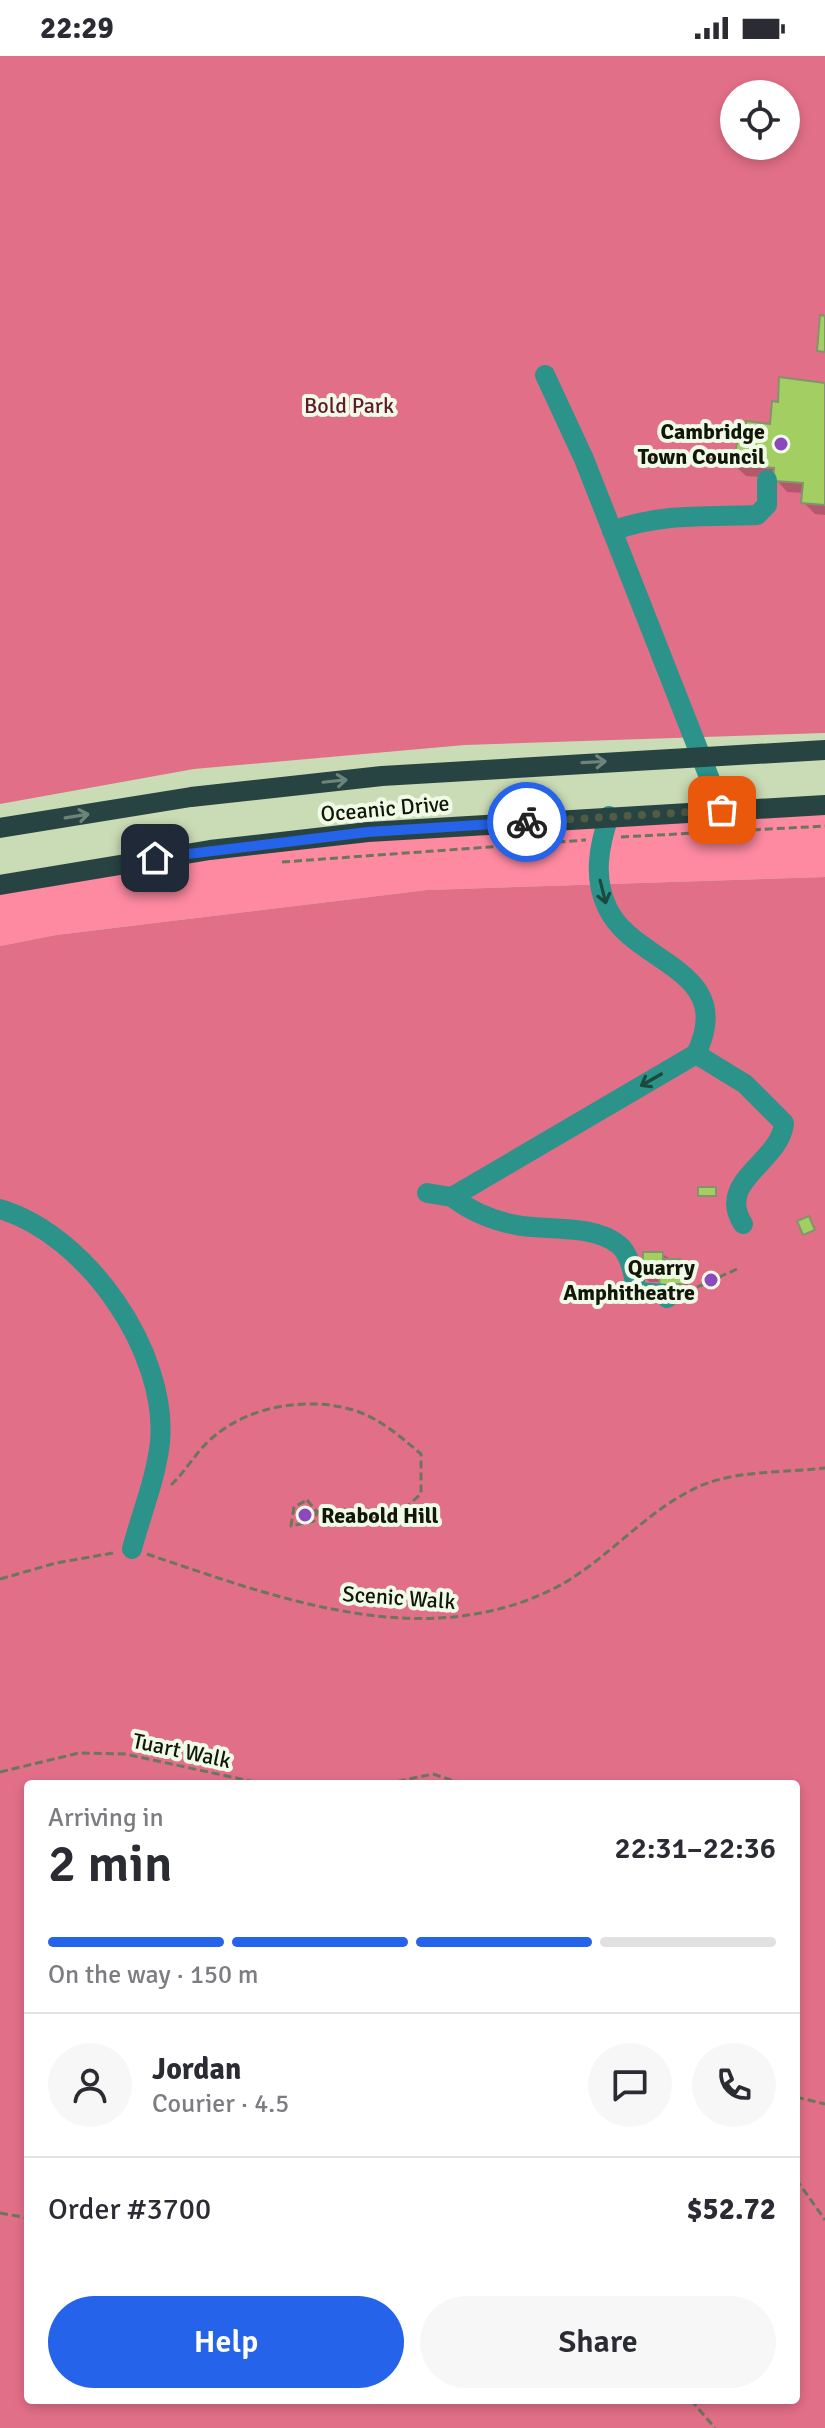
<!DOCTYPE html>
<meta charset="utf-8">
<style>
:root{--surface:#fff;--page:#f7f7f7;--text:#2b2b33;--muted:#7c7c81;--line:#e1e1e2;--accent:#2563eb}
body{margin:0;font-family:Signika,sans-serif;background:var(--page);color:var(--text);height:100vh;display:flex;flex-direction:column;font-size:30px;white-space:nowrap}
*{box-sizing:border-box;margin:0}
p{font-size:26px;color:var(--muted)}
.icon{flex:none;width:44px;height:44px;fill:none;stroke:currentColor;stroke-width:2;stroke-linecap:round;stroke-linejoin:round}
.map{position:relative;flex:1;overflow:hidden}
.sheet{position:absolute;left:24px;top:1724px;width:776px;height:624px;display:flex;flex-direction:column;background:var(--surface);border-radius:8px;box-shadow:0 4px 12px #0003}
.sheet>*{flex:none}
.tools{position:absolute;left:720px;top:24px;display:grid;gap:16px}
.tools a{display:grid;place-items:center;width:80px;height:80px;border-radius:50%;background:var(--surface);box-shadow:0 4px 12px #0003;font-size:40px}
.pin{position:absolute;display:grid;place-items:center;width:68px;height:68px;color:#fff;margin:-34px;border-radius:16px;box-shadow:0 4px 12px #0006}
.courier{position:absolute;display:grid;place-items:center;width:80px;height:80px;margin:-40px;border:6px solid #2563eb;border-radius:50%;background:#fff;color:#222;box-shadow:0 2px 10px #0007}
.headline em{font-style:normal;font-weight:600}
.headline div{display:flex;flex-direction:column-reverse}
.headline{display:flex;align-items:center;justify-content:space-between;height:136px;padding:0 24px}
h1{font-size:52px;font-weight:600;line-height:60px}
.bar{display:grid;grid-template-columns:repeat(4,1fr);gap:12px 8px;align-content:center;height:96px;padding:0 24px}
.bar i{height:10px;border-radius:6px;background:var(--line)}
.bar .active{background:var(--accent)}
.bar p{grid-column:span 4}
.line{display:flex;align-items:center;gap:20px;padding:0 24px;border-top:2px solid var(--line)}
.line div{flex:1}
.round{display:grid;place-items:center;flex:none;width:84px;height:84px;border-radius:42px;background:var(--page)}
.action{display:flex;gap:16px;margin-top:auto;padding:16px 24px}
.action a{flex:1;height:92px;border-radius:48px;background:var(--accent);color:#fff;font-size:32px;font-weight:600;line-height:92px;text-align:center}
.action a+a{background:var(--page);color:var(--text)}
.status{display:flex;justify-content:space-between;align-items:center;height:56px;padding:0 40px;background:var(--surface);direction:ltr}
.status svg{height:22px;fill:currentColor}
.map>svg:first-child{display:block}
</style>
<div class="status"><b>22:29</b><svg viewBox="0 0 49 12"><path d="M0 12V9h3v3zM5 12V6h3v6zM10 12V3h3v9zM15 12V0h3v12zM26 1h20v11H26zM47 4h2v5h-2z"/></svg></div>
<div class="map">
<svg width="825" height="2372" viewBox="0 0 825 2372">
<rect width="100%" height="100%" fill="#cadcb5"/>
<!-- green -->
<path fill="#fe8aa2" d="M825,758V821L427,834L56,879L0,890V838L213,803L369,785Z"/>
<!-- forest -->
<path fill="#e26f88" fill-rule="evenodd" d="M0,0H825V677L465,689L194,713L0,748ZM734,38H786V90H734Z
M825,821V2372H0V890L56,879L427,834ZM28,1728H796V2344H28Z"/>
<!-- shadow -->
<path fill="#0003" d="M825,329V459L815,458L803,446L804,437L787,436L775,422L746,420L734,409L746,385Z
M715,1133L717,1141L700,1140Z
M662,1198L686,1211L688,1232H681V1238L667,1237L661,1226H650L644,1221Z"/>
<!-- building -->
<path fill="#a2ce62" stroke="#82936e" stroke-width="2" d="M820,259L825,260V296L817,295Z
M779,321L825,327V449L801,447L803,427L773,425L774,412L732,409L738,383H745L746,365L770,368L772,345L778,346Z
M698,1131H716V1140H698Z
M809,1160L815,1174L803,1179L797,1165Z
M643,1196H663V1203H681L683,1228H676V1233H660L659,1222H642Z"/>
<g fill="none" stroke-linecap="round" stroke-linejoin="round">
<!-- path -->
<path stroke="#6b765c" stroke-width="3" stroke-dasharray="8 4" stroke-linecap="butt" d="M621,781L825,770
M282,806L586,784
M686,1236L737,1213
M171,1429C188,1413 197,1393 217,1378C254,1348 315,1340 359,1356C383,1365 402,1382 421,1398V1438L390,1465L354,1453L317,1456
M307,1444L317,1456L314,1465L291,1470L294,1451Z
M147,1498C278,1542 424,1599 557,1531C609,1503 646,1454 700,1430C737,1414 785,1417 825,1412
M0,1523L56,1507L113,1497
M0,1716L79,1697L125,1698L264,1728
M386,1728L433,1718L463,1728
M796,2041L825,2048
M796,2123L825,2164
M0,2157L28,2162
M691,2344L715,2372"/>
<!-- minor -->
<path stroke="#2c938b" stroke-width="20" d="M545,319L584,403L722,754
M612,475C660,457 707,461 757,459L767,449V424
M696,998L745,1028L784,1067C781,1106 715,1125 743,1168
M427,1137L452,1141L696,998C738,912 633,909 607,851C593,821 599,790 609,760
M452,1141C473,1157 496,1166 522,1170C552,1174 594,1169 619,1189C631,1199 634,1222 637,1236L665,1238L667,1242
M0,1153C87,1179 168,1296 160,1386C156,1423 141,1458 132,1493"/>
<!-- major -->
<path stroke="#284442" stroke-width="20" d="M0,772L191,741L382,720L825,694
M0,829L210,794L368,776L825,749"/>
</g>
<!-- one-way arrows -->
<defs><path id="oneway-shaft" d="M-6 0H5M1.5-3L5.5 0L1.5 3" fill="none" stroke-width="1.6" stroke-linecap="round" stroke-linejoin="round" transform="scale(2)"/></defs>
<g stroke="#6e847b">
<use href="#oneway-shaft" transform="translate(594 706) rotate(-3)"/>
<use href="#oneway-shaft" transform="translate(335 725) rotate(-6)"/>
<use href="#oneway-shaft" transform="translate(77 760) rotate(-9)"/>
</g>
<g stroke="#1c493d">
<use href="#oneway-shaft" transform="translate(603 836) rotate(76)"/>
<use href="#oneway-shaft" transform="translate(651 1024) rotate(150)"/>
</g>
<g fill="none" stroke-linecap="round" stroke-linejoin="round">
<!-- done -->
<path stroke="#525c45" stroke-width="8" stroke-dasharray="0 14.4" d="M527,766L722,754"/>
<!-- route -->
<path stroke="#2563eb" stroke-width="10" d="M155,802L368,776L527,766"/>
</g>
<!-- markers -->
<g fill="#8b49bd" stroke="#f0fae6" stroke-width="3">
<circle cx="781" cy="388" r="8"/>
<circle cx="711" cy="1224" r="8"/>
<circle cx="305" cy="1459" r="8"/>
</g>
<g text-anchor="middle" stroke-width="8" stroke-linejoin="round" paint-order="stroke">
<!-- park labels -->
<g font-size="22" fill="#62192e" stroke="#f0fae6">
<text x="349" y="357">Bold Park</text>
</g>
<!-- poi labels -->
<g font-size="22" font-weight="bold" fill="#111709" stroke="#f0fae6" text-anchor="end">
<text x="765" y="383">Cambridge<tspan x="765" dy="25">Town Council</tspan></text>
<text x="695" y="1219">Quarry<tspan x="695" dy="25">Amphitheatre</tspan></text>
<text x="321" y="1467" text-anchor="start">Reabold Hill</text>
</g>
<!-- street labels -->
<g font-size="22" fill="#111709" stroke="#f0fae6">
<text transform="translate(385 752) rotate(-5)" y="8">Oceanic Drive</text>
<text transform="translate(399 1541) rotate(4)" y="8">Scenic Walk</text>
<text transform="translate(182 1694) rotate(12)" y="8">Tuart Walk</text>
</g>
</g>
</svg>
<div class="tools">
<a><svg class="icon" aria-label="locate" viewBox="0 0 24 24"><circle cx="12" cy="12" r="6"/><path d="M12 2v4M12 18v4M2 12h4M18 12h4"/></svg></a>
</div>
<div class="pin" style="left:722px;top:754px;background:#ea580c"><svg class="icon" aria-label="bag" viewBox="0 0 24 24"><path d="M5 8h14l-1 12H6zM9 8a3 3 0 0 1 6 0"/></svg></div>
<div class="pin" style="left:155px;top:802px;background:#1f2937"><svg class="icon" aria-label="home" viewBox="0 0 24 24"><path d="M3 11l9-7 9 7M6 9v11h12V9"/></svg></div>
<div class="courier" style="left:527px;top:766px"><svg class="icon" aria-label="bike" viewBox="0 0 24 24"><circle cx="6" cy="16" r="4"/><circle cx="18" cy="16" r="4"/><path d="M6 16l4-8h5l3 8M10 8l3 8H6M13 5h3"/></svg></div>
<section class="sheet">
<div class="headline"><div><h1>2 min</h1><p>Arriving in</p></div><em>22:31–22:36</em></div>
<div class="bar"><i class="active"></i><i class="active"></i><i class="active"></i><i></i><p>On the way · 150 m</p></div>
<div class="line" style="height:144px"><a class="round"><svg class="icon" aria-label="person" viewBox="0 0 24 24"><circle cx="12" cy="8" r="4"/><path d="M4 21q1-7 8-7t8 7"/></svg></a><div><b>Jordan</b><p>Courier · 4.5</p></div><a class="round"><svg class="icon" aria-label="chat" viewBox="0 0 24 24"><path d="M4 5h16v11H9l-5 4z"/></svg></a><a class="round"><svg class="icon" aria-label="phone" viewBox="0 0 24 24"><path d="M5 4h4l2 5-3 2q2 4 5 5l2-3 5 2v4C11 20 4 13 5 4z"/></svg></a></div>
<div class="line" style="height:104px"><div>Order #3700</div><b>$52.72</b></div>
<div class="action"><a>Help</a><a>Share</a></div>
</section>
</div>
